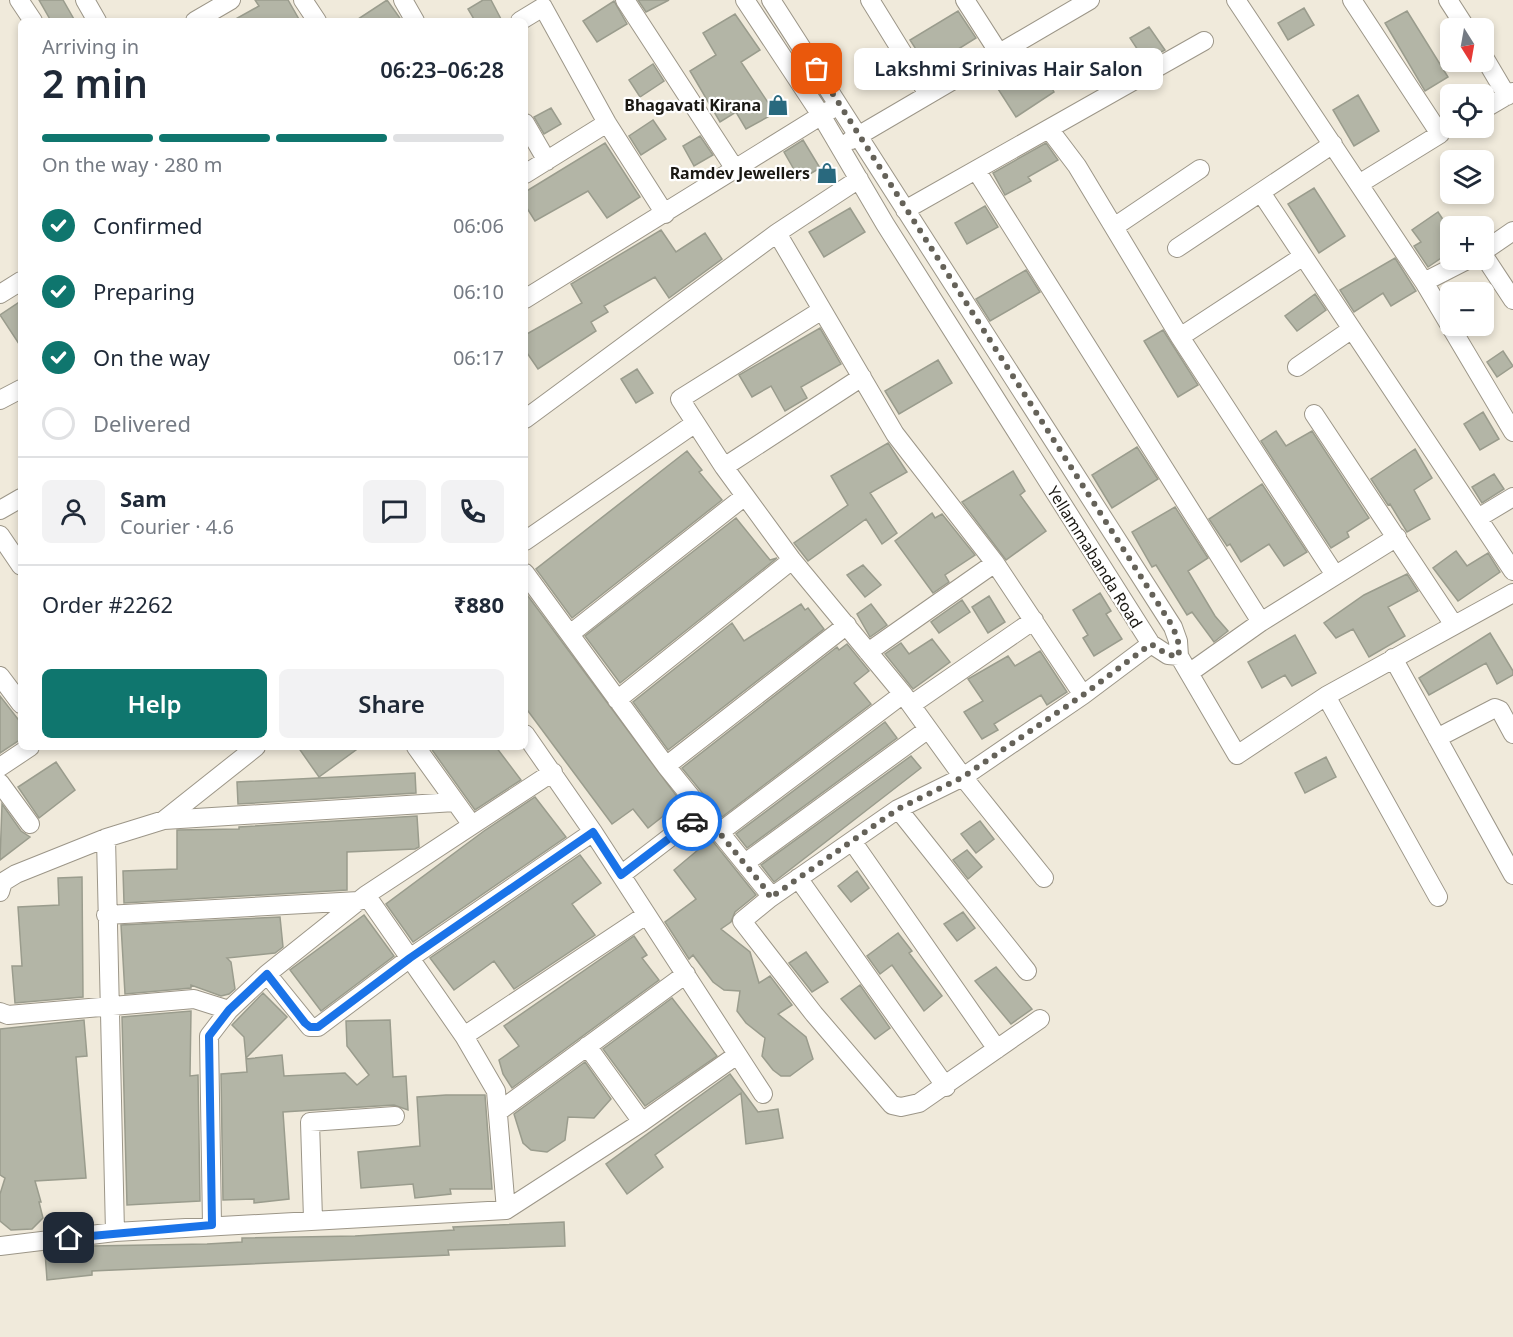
<!DOCTYPE html>
<meta charset="utf-8">
<style>
:root{--surface:#fff;--page:#f2f2f3;--text:#1f2937;--muted:#747a83;--line:#e0e1e3;--accent:#0f766e}
body{margin:0;font-family:"Noto Sans",sans-serif;background:var(--page);color:var(--text);height:100vh;display:flex;flex-direction:column;font-size:22px;white-space:nowrap}
*{box-sizing:border-box;margin:0}
p{font-size:20px;color:var(--muted)}
.icon{flex:none;width:33px;height:33px;fill:none;stroke:currentColor;stroke-width:2;stroke-linecap:round;stroke-linejoin:round}
.map{position:relative;flex:1;overflow:hidden}
.side{position:absolute;left:18px;top:18px;width:510px;height:732px;display:flex;flex-direction:column;background:var(--surface);border-radius:9px;box-shadow:0 3px 9px #0003}
.side>*{flex:none}
.needle{width:39px;rotate:169deg}
.controls{position:absolute;left:1440px;top:18px;display:grid;gap:12px}
.controls a{display:grid;place-items:center;width:54px;height:54px;border-radius:9px;background:var(--surface);box-shadow:0 3px 9px #0003;font-size:30px}
.pin{position:absolute;display:grid;place-items:center;width:51px;height:51px;color:#fff;margin:-26px;border-radius:12px;box-shadow:0 3px 9px #0006}
.courier{position:absolute;display:grid;place-items:center;width:60px;height:60px;margin:-30px;border:4px solid #1a73e8;border-radius:50%;background:#fff;color:#222;box-shadow:0 2px 8px #0007}
.bubble{position:absolute;height:42px;border-radius:9px;background:var(--surface);box-shadow:0 3px 9px #0003;font-size:20px;font-weight:600;line-height:42px;text-align:center}
.overview em{font-style:normal;font-weight:600}
.overview div{display:flex;flex-direction:column-reverse}
.overview{display:flex;align-items:center;justify-content:space-between;height:102px;padding:0 24px}
h1{font-size:39px;font-weight:600;line-height:45px}
.bar{display:grid;grid-template-columns:repeat(4,1fr);gap:9px 6px;align-content:center;height:72px;padding:0 24px}
.bar i{height:8px;border-radius:4px;background:var(--line)}
.bar .selected{background:var(--accent)}
.bar p{grid-column:span 4}
.line{display:flex;align-items:center;gap:15px;padding:0 24px;border-top:2px solid var(--line)}
.line div{flex:1}
.round{display:grid;place-items:center;flex:none;width:63px;height:63px;border-radius:9px;background:var(--page)}
ol{padding:0 24px;list-style:none}
li{display:flex;align-items:center;gap:18px;height:66px}
li p{margin-inline-start:auto}
li .icon{padding:6px;border-radius:50%;background:var(--accent);color:#fff;stroke-width:4}
li:last-child{color:var(--muted)}
li i{width:33px;height:33px;border:3px solid var(--line);border-radius:50%}
.action{display:flex;gap:12px;margin-top:auto;padding:12px 24px}
.action a{flex:1;height:69px;border-radius:9px;background:var(--accent);color:#fff;font-size:24px;font-weight:600;line-height:69px;text-align:center}
.action a+a{background:var(--page);color:var(--text)}
.map>svg:first-child{display:block}
</style>
<div class="map">
<svg width="1513" height="1337" viewBox="0 0 1513 1337">
<rect width="100%" height="100%" fill="#f0eadb"/>
<!-- building -->
<path fill="#b3b5a6" stroke="#9a9c8d" stroke-width="1.5" d="M39,0H63L75,21H51Z
M255,0H288L300,21H232L259,6Z
M387,0L402,21H355Z
M483,0H491L502,21H475L468,9Z
M638,0H669L646,12Z
M614,1L627,24L597,42L583,21Z
M1304,8L1314,25L1288,40L1278,23Z
M958,11L976,38L928,68L910,40Z
M1407,11L1448,77L1425,91L1385,23Z
M735,14L760,50L741,62L775,113L746,129L736,112L720,122L690,71L716,55L703,33Z
M1149,27L1165,50L1145,61L1130,38Z
M1034,56L1054,92L1016,117L991,78Z
M653,64L664,81L640,97L629,80Z
M1358,95L1379,131L1354,146L1333,110Z
M551,108L561,124L544,134L534,117Z
M653,120L666,139L641,155L629,136Z
M700,136L713,155L694,166L683,146Z
M803,140L820,168L800,180L784,152Z
M605,143L640,197L607,218L588,191L535,221L525,205V192Z
M1046,143L1058,160L1028,177L1031,181L1005,195L993,173Z
M1314,188L1345,236L1319,253L1288,204Z
M985,206L998,227L967,244L955,223Z
M850,208L865,232L824,257L809,232Z
M1438,212L1450,230V252L1428,267L1414,246L1421,242L1412,230Z
M661,230L676,252L705,233L722,259L669,298L655,277L604,306L608,312L591,322L596,331L538,369L525,350V335L582,303L571,284Z
M1395,258L1416,291L1391,306L1383,293L1354,312L1340,290Z
M1026,270L1040,292L990,321L976,299Z
M1315,294L1326,310L1297,331L1285,316Z
M21,301V347L0,315Z
M820,328L841,364L801,387L807,398L785,411L771,386L752,397L739,375Z
M1163,330L1198,385L1178,397L1144,341Z
M1503,351L1513,366L1497,377L1487,362Z
M938,360L952,383L899,414L885,391Z
M637,369L653,393L636,403L621,379Z
M1483,412L1499,439L1480,450L1464,424Z
M1276,431L1286,446L1312,431L1369,518L1347,532L1349,537L1331,548L1261,441Z
M888,443L907,472L870,493L897,533L882,544L866,519L808,561L794,543L848,505L831,476Z
M1137,447L1158,479L1112,508L1092,475Z
M1415,449L1432,478L1414,490L1430,519L1407,532L1390,504L1388,505L1371,479Z
M687,451L702,470L699,472L722,500L572,618L536,569Z
M1013,471L1025,491L1020,495L1046,531L1006,560L962,502Z
M1494,474L1504,489L1482,503L1472,487Z
M1262,484L1307,552L1284,566L1269,544L1241,562L1230,544L1227,546L1209,519Z
M1175,507L1208,558L1188,571L1215,616L1228,631L1214,642L1192,612L1187,615L1156,565L1152,567L1132,532Z
M932,513L935,518L942,514L975,555L945,575L949,582L933,593L895,541Z
M736,518L770,560L777,558L620,683L585,636Z
M1456,551L1467,566L1488,553L1500,572L1458,601L1433,568Z
M863,565L881,585L865,597L847,575Z
M1407,574L1418,591L1388,607L1405,636L1369,657L1353,629L1336,638L1324,623L1364,595Z
M525,592L681,802L648,828L633,809L612,824L525,707Z
M1100,593L1111,611L1106,614L1122,639L1094,656L1083,638L1088,635L1073,610Z
M989,596L1005,622L988,633L972,607Z
M962,600L970,612L939,633L931,622Z
M801,604L805,610L808,608L824,629L668,750L633,702L732,623L744,641Z
M871,604L887,625L870,637L857,614Z
M1490,633L1513,671V675L1497,684L1486,663L1429,695L1419,678Z
M1295,635L1316,673L1292,686L1285,675L1262,688L1248,662Z
M932,639L950,662L913,689L885,654L901,643L909,654Z
M847,644L869,671L854,683L871,704L722,817L682,768L837,647L839,650Z
M1040,651L1067,692L1047,705L1041,695L994,724L998,730L982,739L964,712L983,701L968,679L1008,656L1015,666Z
M0,696L21,723V739L0,753Z
M885,722L897,738L747,848L736,834Z
M298,747H360L319,777Z
M430,747H496L521,780L475,810Z
M911,756L921,768L774,882L761,865Z
M1326,757L1336,777L1305,793L1295,773Z
M56,762L75,790L39,818L18,787Z
M415,773L416,793L238,804L237,782Z
M535,797L566,837L413,942L386,904L484,831Z
M2,804L21,831L30,837L0,860Z
M417,816L419,847L415,849L347,852V890L124,903L123,871L177,869V830L239,829V827Z
M980,821L994,839L976,853L961,834Z
M711,839L756,895L735,912L731,922L721,929L750,952L759,983L770,976L792,1005L778,1014L806,1037L813,1059L790,1076H781L773,1070L762,1056L765,1038L746,1023L737,1011L740,991L724,990L713,982L693,955L689,959L665,922L696,899L674,870Z
M967,850L982,867L968,879L953,860Z
M580,855L601,883L572,904L595,935L514,989L494,961L454,990L430,958Z
M857,871L869,888L851,902L838,886Z
M82,877L83,997L15,1003L12,966H22L18,907L59,905L58,878Z
M963,912L975,928L957,941L944,924Z
M364,915L394,956L321,1011L290,970Z
M280,917L283,947L275,953L227,958L231,962L235,989L229,994L221,996L191,985V988L125,994L121,925Z
M898,933L912,951L909,953L942,996L924,1011L892,965L880,974L867,956Z
M634,936L647,955L642,958L659,980L512,1088L503,1074L499,1060L519,1046L504,1026Z
M806,952L828,982L812,992L789,963Z
M996,967L1032,1009L1011,1024L975,981Z
M860,985L890,1028L875,1039L841,999Z
M263,993L287,1017L246,1058L244,1037L232,1025Z
M672,998L717,1056L645,1106L603,1049Z
M191,1011L190,1076L198,1075L200,1201L127,1205L122,1017Z
M84,1020L87,1056L76,1057L86,1178L35,1181L41,1202H39L43,1218L32,1229L11,1230L0,1221V1194L5,1178L0,1175V1029Z
M390,1020L393,1077L406,1076L408,1110L394,1105L283,1112L289,1199L254,1203V1199L223,1200L221,1074L247,1072L246,1059L282,1055L284,1076L345,1073L357,1085L369,1075L347,1046L346,1021Z
M585,1062L611,1099L594,1118L568,1117L565,1140L547,1152L531,1150L523,1143L514,1114Z
M730,1074L758,1112L778,1109L783,1138L746,1144L741,1093L655,1155L663,1167L627,1194L606,1164Z
M446,1095H485L492,1189H450L451,1194L415,1198L413,1184L361,1188L358,1152L420,1146L417,1097Z
M564,1222L565,1246L448,1250L449,1255L92,1271V1275L47,1280L45,1252L90,1246L207,1244L242,1242V1238L355,1236L454,1230L453,1227Z"/>
<g fill="none" stroke-linecap="round" stroke-linejoin="round">
<defs>
<path id="minor" d="M19,0L33,21
M85,0L97,21
M303,0L317,21
M403,0L415,21
M625,0L735,169
M745,0L821,115L885,224L1151,644L1168,655L1179,656
M771,0L1173,627L1178,641L1179,656
M870,0L928,94
M965,0L999,53
M1236,0L1424,282L1513,432
M1352,0L1440,134L1359,184
M1448,0L1466,28
M195,21L231,0
M520,21L543,7L607,123L665,214
M1484,57L1507,96
M1484,109L1513,92
M525,123L547,161
M1049,129L1077,166L1180,337L1335,575
M851,140L1090,0
M976,170L1261,622
M525,174L607,123
M1262,194L1513,571
M905,210L1204,41
M1114,227L1200,169
M777,233L895,434L995,563L1083,695
M1177,248L1333,144
M1484,251L1513,231
M1484,256L1513,300
M1424,282L1467,260
M0,294L21,281
M525,299L830,110
M1180,337L1302,257
M1297,367L1352,329
M862,377L724,467L792,560L903,694L963,777L1044,878
M0,400L21,389
M1314,414L1454,625
M525,419L777,233L859,179
M724,467L680,399L822,310
M0,510L21,498
M1478,518L1513,497
M0,535L21,566
M525,541L694,424
M525,573L666,766L768,892L770,898
M570,634L745,496
M868,652L995,563
M1179,656L1237,755L1326,696L1513,593
M1393,658L1513,875
M1189,673L1261,622L1397,537
M0,676L21,704
M1326,696L1438,897
M617,700L792,560
M911,705L1034,620
M525,734L593,832L763,1094
M1437,738L1495,708L1500,710L1513,734
M416,747L472,825
M666,766L847,625
M0,767L30,747
M0,783L30,824
M898,809L1027,971
M164,820L455,802
M720,832L903,694
M106,838L115,1232L506,1210L642,1122L737,1055
M852,841L997,1049
M745,863L927,730
M621,875L703,812
M798,878L946,1087
M0,892L3,882L16,874L106,838L164,820L256,747
M366,895L267,974L310,1027H318L410,958L593,832
M106,915L359,901
M0,1012L8,1015L194,999L229,1010
M1040,1019L919,1103L901,1107L892,1105L814,1014L742,921L770,898L898,809L963,777L1083,695L1151,644
M464,1036L646,915
M587,1046L642,1122
M498,1112L686,974
M506,1210L496,1091L464,1036L366,895L553,772
M313,1219L310,1122L395,1116
M212,1225L209,1036L229,1010L267,974
M0,1246L115,1232"/>
</defs>
<!-- minor casing -->
<use href="#minor" stroke="#9c9688" stroke-width="20"/>
<!-- minor -->
<use href="#minor" stroke="#fff" stroke-width="18"/>
</g>
<g fill="none" stroke-linecap="round" stroke-linejoin="round">
<!-- done -->
<path stroke="#656259" stroke-width="6" stroke-dasharray="0 10.8" d="M692,821L703,813L768,892L770,898L898,809L963,777L1083,695L1151,644L1168,655L1179,656L1178,641L1173,627L817,69"/>
<!-- route -->
<path stroke="#1a73e8" stroke-width="8" d="M69,1238L212,1225L209,1036L229,1010L267,974L305,1023L310,1027H318L410,958L593,832L621,875L692,821"/>
</g>
<!-- icons -->
<defs>
<symbol id="shop-bare" viewBox="-9 -9 18 18"><path d="M-5-2.5h2.3a2.7 3.5 0 0 1 5.4 0H5L5.5 6h-11ZM-1.5-2.5h3a1.5 2.3 0 0 0-3 0Z" fill="#29697e" stroke="#fff" stroke-width="2.5" paint-order="stroke"/></symbol>
</defs>
<g fill-rule="evenodd">
<use href="#shop-bare" x="763" y="90" width="30" height="30"/>
<use href="#shop-bare" x="812" y="158" width="30" height="30"/>
</g>
<g text-anchor="middle" stroke-width="4.5" stroke-linejoin="round" paint-order="stroke">
<!-- poi labels -->
<g font-size="16" font-weight="bold" fill="#1a1813" stroke="#fff" text-anchor="end">
<text x="761" y="111">Bhagavati Kirana</text>
<text x="810" y="179">Ramdev Jewellers</text>
</g>
<!-- street labels -->
<g font-size="16" fill="#1a1813" stroke="#fff">
<text transform="translate(1095 557) rotate(58)" y="6">Yellammabanda Road</text>
</g>
</g>
</svg>
<div class="controls">
<a><svg class="needle" viewBox="-14 -14 28 28"><path d="M0-13l5 13h-10z" fill="#e53935"/><path d="M0 13l5-13h-10z" fill="#747a83"/></svg></a>
<a><svg class="icon" aria-label="locate" viewBox="0 0 24 24"><circle cx="12" cy="12" r="6"/><path d="M12 2v4M12 18v4M2 12h4M18 12h4"/></svg></a>
<a><svg class="icon" aria-label="layers" viewBox="0 0 24 24"><path d="M12 4l9 5-9 5-9-5zM3 14l9 5 9-5"/></svg></a>
<a>+</a>
<a>−</a>
</div>
<div class="pin" style="left:817px;top:69px;background:#ea580c"><svg class="icon" aria-label="bag" viewBox="0 0 24 24"><path d="M5 8h14l-1 12H6zM9 8a3 3 0 0 1 6 0"/></svg></div>
<div class="pin" style="left:69px;top:1238px;background:#1f2937"><svg class="icon" aria-label="home" viewBox="0 0 24 24"><path d="M3 11l9-7 9 7M6 9v11h12V9"/></svg></div>
<div class="courier" style="left:692px;top:821px"><svg class="icon" aria-label="car" viewBox="0 0 24 24"><path d="M5 17H2v-5l4-1 3-4h7l3 4 3 1v5h-3M9 17h6M6 11h13"/><circle cx="7" cy="17" r="2"/><circle cx="17" cy="17" r="2"/></svg></div>
<div class="bubble" style="left:854px;top:48px;width:309px">Lakshmi Srinivas Hair Salon</div>
<section class="side">
<div class="overview"><div><h1>2 min</h1><p>Arriving in</p></div><em>06:23–06:28</em></div>
<div class="bar"><i class="selected"></i><i class="selected"></i><i class="selected"></i><i></i><p>On the way · 280 m</p></div>
<ol>
<li><svg class="icon" aria-label="check" viewBox="0 0 24 24"><path d="M5 12l5 5 9-10"/></svg>Confirmed<p>06:06</p></li>
<li><svg class="icon" aria-label="check" viewBox="0 0 24 24"><path d="M5 12l5 5 9-10"/></svg>Preparing<p>06:10</p></li>
<li><svg class="icon" aria-label="check" viewBox="0 0 24 24"><path d="M5 12l5 5 9-10"/></svg>On the way<p>06:17</p></li>
<li><i></i>Delivered</li>
</ol>
<div class="line" style="height:108px"><a class="round"><svg class="icon" aria-label="person" viewBox="0 0 24 24"><circle cx="12" cy="8" r="4"/><path d="M4 21q1-7 8-7t8 7"/></svg></a><div><b>Sam</b><p>Courier · 4.6</p></div><a class="round"><svg class="icon" aria-label="chat" viewBox="0 0 24 24"><path d="M4 5h16v11H9l-5 4z"/></svg></a><a class="round"><svg class="icon" aria-label="phone" viewBox="0 0 24 24"><path d="M5 4h4l2 5-3 2q2 4 5 5l2-3 5 2v4C11 20 4 13 5 4z"/></svg></a></div>
<div class="line" style="height:78px"><div>Order #2262</div><b>₹880</b></div>
<div class="action"><a>Help</a><a>Share</a></div>
</section>
</div>
